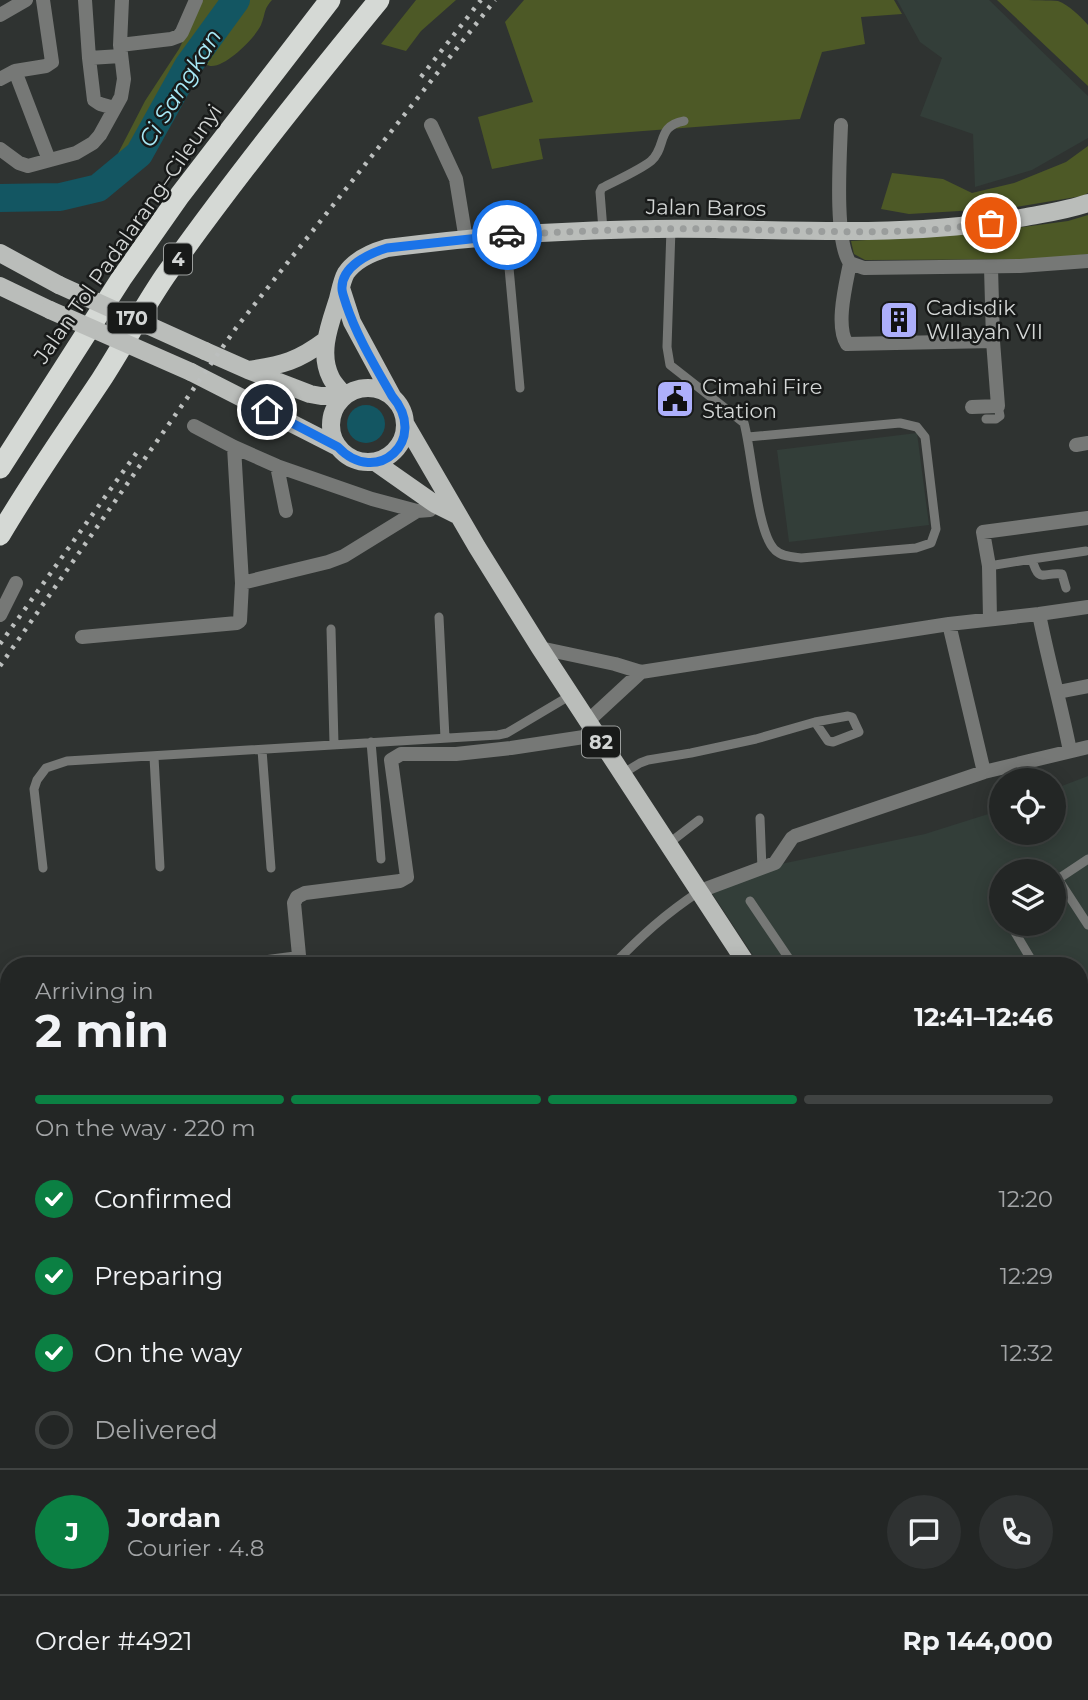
<!DOCTYPE html>
<meta charset="utf-8">
<style>
:root{--surface:#232625;--page:#2f3232;--text:#f1f3f6;--muted:#a3a5a7;--line:#404342;--accent:#0b8043}
body{margin:0;font-family:Montserrat,sans-serif;background:var(--page);color:var(--text);height:100vh;display:flex;flex-direction:column;font-size:26px;white-space:nowrap}
*{box-sizing:border-box;margin:0}
p{font-size:23px;color:var(--muted)}
.icon{flex:none;width:38px;height:38px;fill:none;stroke:currentColor;stroke-width:2;stroke-linecap:round;stroke-linejoin:round}
.map{position:relative;flex:1;overflow:hidden}
.drawer{position:absolute;left:0px;top:957px;width:1088px;height:744px;display:flex;flex-direction:column;background:var(--surface);border-radius:28px 28px 0 0;box-shadow:0 4px 18px #0003,0 0 0 2px var(--line)}
.drawer>*{flex:none}
.controls{position:absolute;left:989px;top:768px;display:grid;gap:14px}
.controls a{display:grid;place-items:center;width:77px;height:77px;border-radius:50%;background:var(--surface);box-shadow:0 4px 18px #0003,0 0 0 2px var(--line);font-size:35px}
.pin{position:absolute;display:grid;place-items:center;width:60px;height:60px;color:#fff;margin:-30px;border:4px solid #fff;border-radius:50%;box-shadow:0 2px 7px #0007}
.courier{position:absolute;display:grid;place-items:center;width:70px;height:70px;margin:-35px;border:5px solid #1a73e8;border-radius:50%;background:#fff;color:#222;box-shadow:0 2px 9px #0007}
.summary em{font-style:normal;font-weight:700}
.summary div{display:flex;flex-direction:column-reverse}
.summary{display:flex;align-items:center;justify-content:space-between;height:119px;padding:0 35px}
h1{font-size:46px;font-weight:700;line-height:52px}
.bar{display:grid;grid-template-columns:repeat(4,1fr);gap:10px 7px;align-content:center;height:84px;padding:0 35px}
.bar i{height:9px;border-radius:5px;background:var(--line)}
.bar .active{background:var(--accent)}
.bar p{grid-column:span 4}
.line{display:flex;align-items:center;gap:18px;padding:0 35px;border-top:2px solid var(--line)}
.line div{flex:1}
.round{display:grid;place-items:center;flex:none;width:74px;height:74px;border-radius:37px;background:var(--page)}
ol{padding:0 35px;list-style:none}
li{display:flex;align-items:center;gap:21px;height:77px}
li p{margin-inline-start:auto}
li .icon{padding:7px;border-radius:50%;background:var(--accent);color:#fff;stroke-width:4}
li:last-child{color:var(--muted)}
li i{width:38px;height:38px;border:4px solid var(--line);border-radius:50%}
.map>svg:first-child{display:block}
</style>
<div class="map">
<svg width="1088" height="1700" viewBox="0 0 1088 1700">
<rect width="100%" height="100%" fill="#2f3331"/>
<!-- built -->
<path fill="#333e39" fill-rule="evenodd" d="M897,0H989L1088,96V138L1032,170L975,187L973,134L920,116L942,58L920,42Z
M917,433L929,525L789,542L777,450Z
M1088,776V1152L1080,1154V966H760L710,890L776,865L925,834L1001,810V833H1054V789ZM1001,872H1054V924H1001Z
M1088,1567V1700H595L593,1692H1080V1568Z"/>
<!-- green -->
<path fill="#4d5926" d="M203,0H272C263,10 266,13 261,25C255,38 226,67 211,66C208,66 192,59 186,57L138,147L124,160L111,167L145,101L179,49Z
M416,0H456L421,31L406,51L381,44Z
M524,0H894L902,14L861,17L865,44L822,52L800,119L539,139L543,159L492,169L478,117L533,102L505,22Z
M997,0C1010,0 1048,0 1058,1C1069,5 1080,16 1088,25V86Z
M1088,146V193L1082,196L1010,208L909,214L881,209L892,173L943,179L972,193L1014,183L1066,162Z
M1088,215V254L1052,259L865,260L854,254L851,241L978,233L1068,221Z"/>
<!-- water -->
<path fill="#135662" d="M347 424a19 19 0 1 1 38 0a19 19 0 1 1-38 0Z"/>
<g fill="none" stroke-linecap="round" stroke-linejoin="round">
<!-- river -->
<path stroke="#135662" stroke-width="28" d="M0,198L60,197L98,188L139,154L188,66L236,0"/>
<!-- service -->
<path stroke="#767876" stroke-width="9" d="M671,229L667,347L670,365L744,423C752,451 757,534 775,550C782,557 793,557 801,558L916,548L931,543L936,529L925,437L917,427L900,423L748,437
M603,230L600,192L602,188C615,181 640,170 651,161C667,147 656,126 684,121
M506,235L520,388
M986,419H996L1000,416L998,406
M989,566L1032,559
M1066,588L1062,574C1042,572 1039,584 1032,559L1086,551
M439,617L445,738
M331,629L334,744
M371,742L381,859
M262,750L271,868
M154,757L160,867
M622,774L640,763L648,760L691,753L756,739L815,722L848,716L852,717L859,732L833,742L828,741L815,722
M760,818L762,869
M668,844L699,820
M1088,859L1058,879L1088,925
M43,868L34,789L37,780L46,768L67,761L498,735L507,733L571,695
M750,901L794,966
M1010,924L1035,966
M612,966C641,936 665,914 700,891
M1080,1038L1088,1034
M1080,1585H1088
M810,1692L811,1700
M1075,1692L1078,1700
M1012,1700L1039,1692"/>
<!-- minor -->
<path stroke="#767876" stroke-width="14" d="M85,0L89,58L121,56
M0,15L26,0
M120,45L122,0
M89,58L94,100L100,104L114,108
M15,71L46,66L52,62L43,0
M0,79L15,71L49,160
M431,125L456,179L466,240
M841,125C840,155 834,241 850,263L864,268L1020,266L1088,261
M0,149L19,163L28,166L76,153L93,143L100,135L121,97L124,79L120,45L171,39L179,36L182,32L196,0
M850,263C846,284 835,326 847,344L993,341
M972,407L998,406L993,341L991,267
M194,426L234,447L277,466L372,499L417,511L430,510L435,504
M1076,445L1088,443
M277,466L286,511
M242,583L328,562L344,556L417,511
M1039,614C1048,660 1061,705 1070,751
M0,615L16,583
M990,619L989,566L983,532L1088,518
M949,624L984,772
M82,637L237,623L240,621L242,583L234,447
M540,648L615,664L641,672L949,624L1039,614L1088,607
M1058,692L1088,686
M588,721L641,672
M700,891L775,863L792,838L795,836L984,772L1088,747
M237,966L299,958
M300,966L294,903L297,897L305,893L400,881L407,877L391,760L401,754H456L511,748L597,735
M0,994L9,993
M1080,1163L1088,1161
M0,1202L9,1200
M0,1270L9,1340
M1080,1364L1088,1360
M1080,1558H1088
M26,1692L27,1700
M80,1692V1700
M331,1692L334,1700
M602,1692L604,1700
M452,1700L459,1692"/>
<!-- primary -->
<path stroke="#babdba" stroke-width="18" d="M0,253L59,285
M0,286L50,310
M341,288L352,322L392,396
M205,351L248,370L310,394L321,396L344,395
M248,370C283,365 298,361 326,340
M191,372L338,447
M331 425a37 37 0 1 1 74 0a37 37 0 1 1-74 0Z
M344,395C340,390 334,384 331,378C318,353 330,324 338,299C340,291 342,280 346,273C355,260 373,252 387,248C495,234 605,227 715,229C819,231 923,236 1026,217C1047,213 1068,210 1088,203
M406,425L477,547L540,648L748,966
M375,462L435,504L459,516
M1080,1477L1088,1488"/>
<!-- motorway -->
<path stroke="#d5d9d5" stroke-width="21" d="M0,468L121,279L180,195L330,0
M0,535C31,482 67,431 101,380C123,346 142,310 165,276C232,181 305,90 379,0"/>
<!-- rail -->
<path stroke="#bcbfbe" stroke-width="4.5" stroke-dasharray="3.5 7" stroke-linecap="butt" d="M421,77L481,0
M0,644L140,448
M0,666L236,328L495,0"/>
<!-- primary-bridge -->
<path stroke="#babdba" stroke-width="18" d="M59,285L205,351
M50,310L191,372"/>
</g>
<g fill="none" stroke-linecap="round" stroke-linejoin="round">
<!-- done -->
<path stroke="#9a9d9c" stroke-width="7" stroke-dasharray="0 12.6" d="M507,235C576,231 645,228 715,229C785,230 857,234 928,230C949,229 970,225 991,223"/>
<!-- route -->
<path stroke="#1a73e8" stroke-width="9" d="M267,410L338,447C376,488 430,440 392,396C375,366 357,337 346,304C345,300 342,293 342,289C341,266 370,253 387,248L507,235"/>
</g>
<!-- icons -->
<defs>
<symbol id="building-square" viewBox="-11 -11 22 22"><rect x="-9" y="-9" width="18" height="18" rx="4" fill="#adaffb" stroke="#181a19"/><path d="M-4-6H4V6H1V3H-1V6H-4ZM-2.5-4.3h1.7v1.8h-1.7ZM.8-4.3h1.7v1.8H.8ZM-2.5-1h1.7V.8h-1.7ZM.8-1h1.7V.8H.8Z" fill="#111"/></symbol>
<symbol id="civic-square" viewBox="-11 -11 22 22"><rect x="-9" y="-9" width="18" height="18" rx="4" fill="#adaffb" stroke="#181a19"/><path d="M-.6-6.5H3V-4.5H.6V-3L4-1V1h2V6H-6V1h2V-1L-.6-3ZM-1.2 2.5V6h2.4V2.5Z" fill="#111"/></symbol>
</defs>
<g fill-rule="evenodd">
<use href="#building-square" x="877" y="298" width="44" height="44"/>
<use href="#civic-square" x="653" y="377" width="44" height="44"/>
</g>
<g text-anchor="middle" stroke-width="5" stroke-linejoin="round" paint-order="stroke">
<!-- shield labels -->
<g fill="#181a19" stroke="#9b9e9d" stroke-width="2">
<rect x="164" y="243.5" width="28" height="31" rx="5"/>
<rect x="107.5" y="302.5" width="49" height="31" rx="5"/>
<rect x="582" y="726.5" width="38" height="31" rx="5"/>
</g>
<g font-size="19" font-weight="bold" fill="#d3d6d5">
<text x="178" y="266">4</text>
<text x="132" y="325">170</text>
<text x="601" y="749">82</text>
</g>
<!-- street labels -->
<g font-size="21" fill="#d3d6d5" stroke="#181a19">
<text transform="translate(706 208) rotate(1)" y="7">Jalan Baros</text>
<text transform="translate(128 234) rotate(-55)" y="7">Jalan Tol Padalarang–Cileunyi</text>
</g>
<!-- poi labels -->
<g font-size="21" fill="#d3d6d5" stroke="#181a19" text-anchor="start">
<text x="926" y="315">Cadisdik<tspan x="926" dy="24">WIlayah VII</tspan></text>
<text x="702" y="394">Cimahi Fire<tspan x="702" dy="24">Station</tspan></text>
</g>
<!-- water labels -->
<g font-size="23" font-style="italic" fill="#a8e9f7" stroke="#181a19">
<text transform="translate(180 88) rotate(-58)" y="8">Ci Sangkan</text>
</g>
</g>
</svg>
<div class="controls">
<a><svg class="icon" aria-label="locate" viewBox="0 0 24 24"><circle cx="12" cy="12" r="6"/><path d="M12 2v4M12 18v4M2 12h4M18 12h4"/></svg></a>
<a><svg class="icon" aria-label="layers" viewBox="0 0 24 24"><path d="M12 4l9 5-9 5-9-5zM3 14l9 5 9-5"/></svg></a>
</div>
<div class="pin" style="left:991px;top:223px;background:#ea580c"><svg class="icon" aria-label="bag" viewBox="0 0 24 24"><path d="M5 8h14l-1 12H6zM9 8a3 3 0 0 1 6 0"/></svg></div>
<div class="pin" style="left:267px;top:410px;background:#1f2937"><svg class="icon" aria-label="home" viewBox="0 0 24 24"><path d="M3 11l9-7 9 7M6 9v11h12V9"/></svg></div>
<div class="courier" style="left:507px;top:235px"><svg class="icon" aria-label="car" viewBox="0 0 24 24"><path d="M5 17H2v-5l4-1 3-4h7l3 4 3 1v5h-3M9 17h6M6 11h13"/><circle cx="7" cy="17" r="2"/><circle cx="17" cy="17" r="2"/></svg></div>
<section class="drawer">
<div class="summary"><div><h1>2 min</h1><p>Arriving in</p></div><em>12:41–12:46</em></div>
<div class="bar"><i class="active"></i><i class="active"></i><i class="active"></i><i></i><p>On the way · 220 m</p></div>
<ol>
<li><svg class="icon" aria-label="check" viewBox="0 0 24 24"><path d="M5 12l5 5 9-10"/></svg>Confirmed<p>12:20</p></li>
<li><svg class="icon" aria-label="check" viewBox="0 0 24 24"><path d="M5 12l5 5 9-10"/></svg>Preparing<p>12:29</p></li>
<li><svg class="icon" aria-label="check" viewBox="0 0 24 24"><path d="M5 12l5 5 9-10"/></svg>On the way<p>12:32</p></li>
<li><i></i>Delivered</li>
</ol>
<div class="line" style="height:126px"><b class="round" style="background:var(--accent);color:#fff">J</b><div><b>Jordan</b><p>Courier · 4.8</p></div><a class="round"><svg class="icon" aria-label="chat" viewBox="0 0 24 24"><path d="M4 5h16v11H9l-5 4z"/></svg></a><a class="round"><svg class="icon" aria-label="phone" viewBox="0 0 24 24"><path d="M5 4h4l2 5-3 2q2 4 5 5l2-3 5 2v4C11 20 4 13 5 4z"/></svg></a></div>
<div class="line" style="height:91px"><div>Order #4921</div><b>Rp 144,000</b></div>
</section>
</div>
